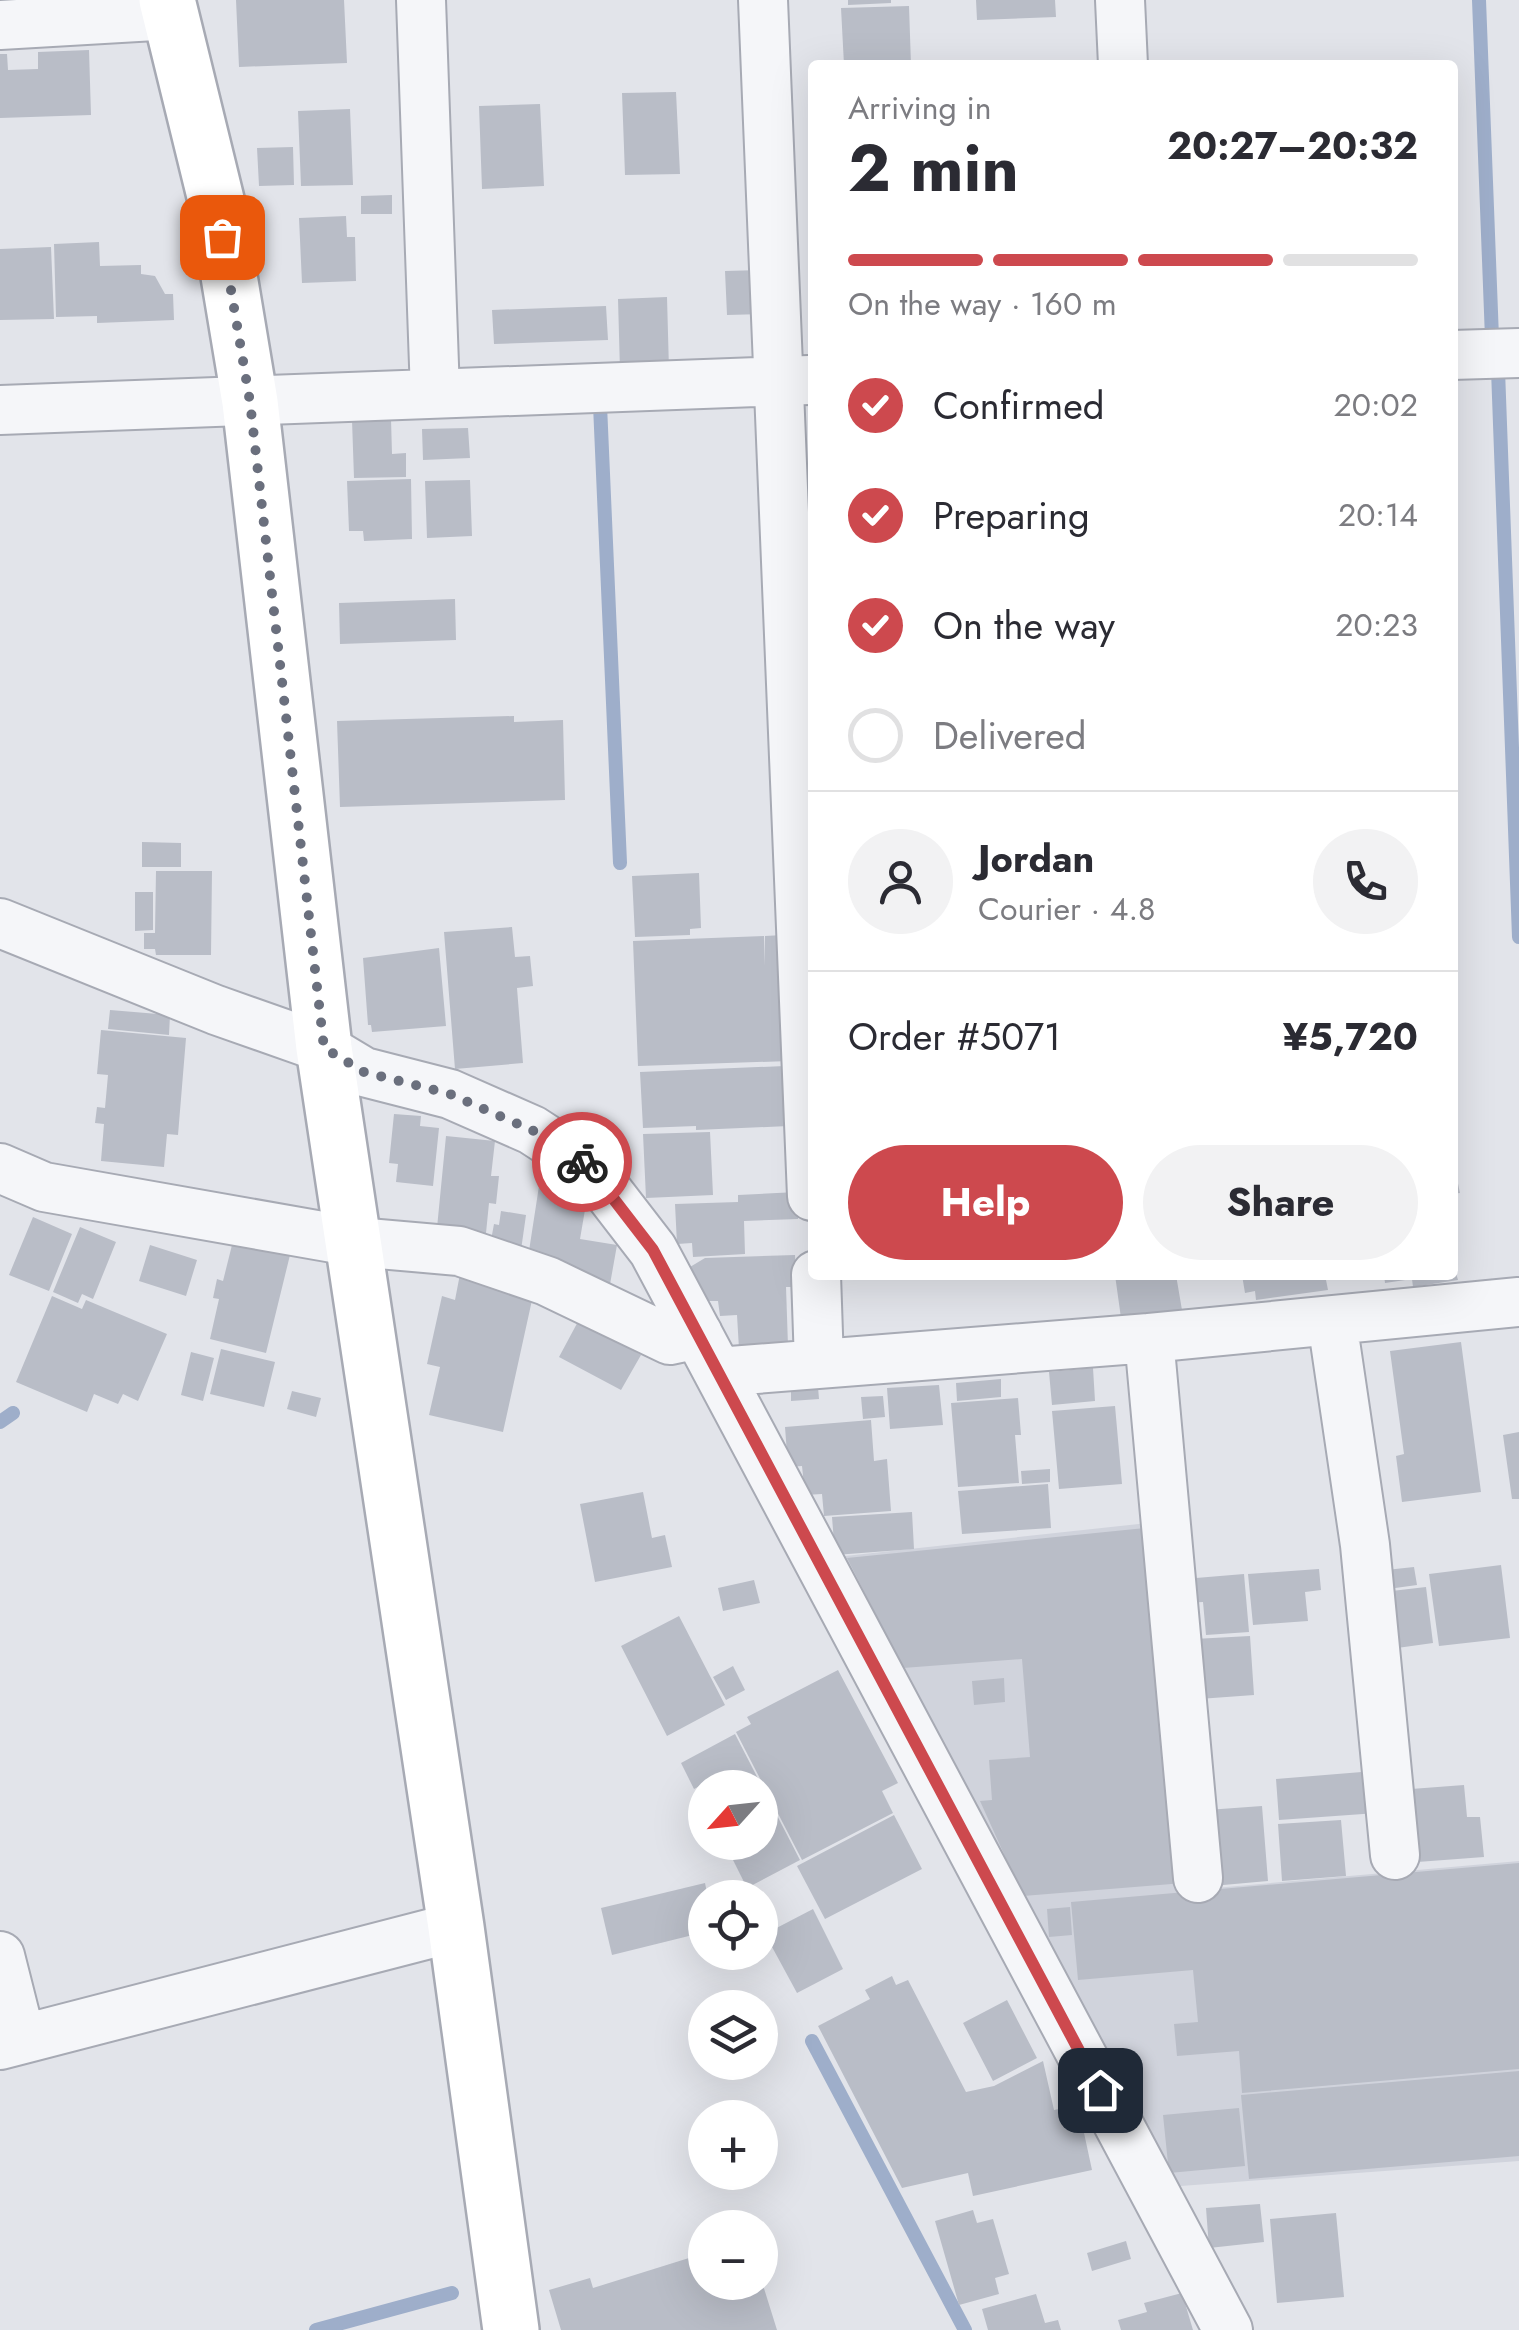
<!DOCTYPE html>
<meta charset="utf-8">
<style>
:root{--surface:#fff;--page:#f2f2f3;--text:#2b2b33;--muted:#7c7c81;--line:#e1e1e2;--accent:#cd494e}
body{margin:0;font-family:Jost,sans-serif;background:var(--page);color:var(--text);height:100vh;display:flex;flex-direction:column;font-size:38px;white-space:nowrap}
*{box-sizing:border-box;margin:0}
p{font-size:32px;color:var(--muted)}
.icon{flex:none;width:55px;height:55px;fill:none;stroke:currentColor;stroke-width:2;stroke-linecap:round;stroke-linejoin:round}
.map{position:relative;flex:1;overflow:hidden}
.side{position:absolute;left:808px;top:60px;width:650px;height:1220px;display:flex;flex-direction:column;background:var(--surface);border-radius:10px;box-shadow:0 10px 40px #0002}
.side>*{flex:none}
.needle{width:65px;rotate:243deg}
.fabs{position:absolute;left:688px;top:1770px;display:grid;gap:20px}
.fabs a{display:grid;place-items:center;width:90px;height:90px;border-radius:50%;background:var(--surface);box-shadow:0 10px 40px #0002;font-size:50px}
.pin{position:absolute;display:grid;place-items:center;width:85px;height:85px;color:#fff;margin:-42px;border-radius:20px;box-shadow:0 5px 15px #0006}
.courier{position:absolute;display:grid;place-items:center;width:100px;height:100px;margin:-50px;border:8px solid #cd494e;border-radius:50%;background:#fff;color:#222;box-shadow:0 2px 12px #0007}
.overview em{font-style:normal;font-weight:700}
.overview div{display:flex;flex-direction:column-reverse}
.overview{display:flex;align-items:center;justify-content:space-between;height:170px;padding:0 40px}
h1{font-size:65px;font-weight:700;line-height:75px}
.bar{display:grid;grid-template-columns:repeat(4,1fr);gap:15px 10px;align-content:center;height:120px;padding:0 40px}
.bar i{height:12px;border-radius:8px;background:var(--line)}
.bar .selected{background:var(--accent)}
.bar p{grid-column:span 4}
.line{display:flex;align-items:center;gap:25px;padding:0 40px;border-top:2px solid var(--line)}
.line div{flex:1}
.round{display:grid;place-items:center;flex:none;width:105px;height:105px;border-radius:52px;background:var(--page)}
ol{padding:0 40px;list-style:none}
li{display:flex;align-items:center;gap:30px;height:110px}
li p{margin-inline-start:auto}
li .icon{padding:10px;border-radius:50%;background:var(--accent);color:#fff;stroke-width:4}
li:last-child{color:var(--muted)}
li i{width:55px;height:55px;border:5px solid var(--line);border-radius:50%}
.cta{display:flex;gap:20px;margin-top:auto;padding:20px 40px}
.cta a{flex:1;height:115px;border-radius:60px;background:var(--accent);color:#fff;font-size:40px;font-weight:700;line-height:115px;text-align:center}
.cta a+a{background:var(--page);color:var(--text)}
.map>svg:first-child{display:block}
</style>
<div class="map">
<svg width="1519" height="2330" viewBox="0 0 1519 2330">
<rect width="100%" height="100%" fill="#e2e4ea"/>
<!-- built -->
<path fill="#d0d3dc" d="M1157,1522L1192,1890L1519,1861V2161L1167,2187L836,1557Z"/>
<g fill="none" stroke-linecap="round" stroke-linejoin="round">
<!-- stream -->
<path stroke="#9eaeca" stroke-width="14" d="M1479,0L1492,338
M1498,370L1519,937
M590,406L600,405L620,863
M0,1422L13,1413
M812,2041L965,2330
M316,2330L452,2293"/>
</g>
<!-- building -->
<path fill="#b9bdc7" d="M236,0H344L347,63L239,67Z
M848,0H891V3L848,5Z
M976,0H1055L1056,17L977,20Z
M909,6L911,65H844L841,8Z
M89,50L91,115L0,118V54H7L8,70L38,69V52Z
M676,92L680,174L625,175L622,93Z
M540,104L544,186L482,189L479,106Z
M350,109L353,185L301,186L298,111Z
M293,147L294,185L259,186L257,148Z
M392,195V214H361V196Z
M346,216L347,237H355L356,281L302,283L299,218Z
M99,242L100,266L141,265V274L155,276L165,294H173L174,320L97,323V316L56,317L54,244Z
M51,247L54,319L0,320V249Z
M762,270L764,314L727,315L725,271Z
M667,297L669,370L620,371L618,299Z
M606,306L608,340L494,344L492,310Z
M391,419L392,454L406,453V477L354,478L352,420Z
M468,428L470,458L423,460L422,429Z
M411,479L412,539L364,541L363,531H349L347,481Z
M470,480L472,536L427,538L425,481Z
M455,599L456,640L340,644L339,603Z
M514,716V722L563,720L565,800L340,807L337,721Z
M142,842L181,843V867H142Z
M156,871H212L211,955H156L155,949H144V933H155Z
M699,873L701,928L690,929V935L635,937L632,876Z
M135,892H153V930L135,931Z
M512,927L515,957L530,956L533,986L517,988L523,1063L455,1069L444,932Z
M783,935L789,1061L638,1066L633,941L764,936L765,966V936Z
M439,948L446,1026L372,1032L371,1025H368L363,958Z
M110,1010L170,1015L169,1035L108,1029Z
M101,1030L186,1038L178,1135L167,1134L164,1167L101,1161L104,1124L95,1123L97,1107L105,1108L108,1075L97,1074Z
M785,1066L788,1126L696,1130V1126L643,1128L640,1072Z
M394,1114L421,1116L420,1126L439,1128L433,1186L396,1182L398,1164L389,1163Z
M710,1132L713,1195L646,1198L643,1134Z
M446,1136L495,1141L491,1176H499L496,1204L489,1203L485,1243L436,1238Z
M1452,1155L1460,1193L1452,1194Z
M541,1173L564,1177L560,1200L586,1204L580,1239L617,1245L609,1290L527,1264Z
M797,1192L798,1219L744,1221L745,1254L693,1257L692,1243L677,1244L675,1204L738,1202V1195Z
M501,1211L526,1215L520,1257L489,1251L494,1224L499,1225Z
M33,1217L72,1234L49,1291L9,1275Z
M80,1227L116,1242L93,1299L82,1294L78,1303L53,1292Z
M233,1241L290,1255L266,1353L210,1339L219,1299L213,1298L217,1279L223,1281Z
M150,1245L197,1260L186,1296L139,1281Z
M795,1255L797,1287H786L788,1346L739,1349L737,1315L720,1316L718,1301H707L690,1267L705,1258Z
M1452,1260L1458,1280L1413,1287L1412,1279L1385,1283L1384,1275H1452Z
M460,1274L534,1291L503,1432L429,1415L440,1367L427,1364L442,1296L455,1300Z
M1115,1275H1176L1182,1310L1121,1318Z
M1242,1275H1325L1328,1290L1256,1300L1255,1291L1245,1293Z
M52,1296L82,1309L86,1300L167,1334L138,1401L123,1394L118,1404L94,1394L87,1412L16,1382Z
M581,1316L623,1337L619,1343L641,1355L621,1390L559,1357Z
M1461,1342L1481,1492L1402,1502L1396,1456L1404,1454L1390,1351Z
M221,1349L275,1362L264,1407L210,1394Z
M191,1352L214,1358L203,1401L181,1395Z
M1093,1368L1095,1401L1052,1405L1049,1372Z
M1001,1379V1397L957,1401L956,1383Z
M939,1385L943,1425L890,1429L887,1388Z
M818,1387L819,1399L791,1401V1389Z
M292,1391L321,1398L316,1417L287,1409Z
M883,1396L885,1417L863,1419L861,1397Z
M1018,1398L1021,1435H1015L1019,1483L958,1487L951,1403Z
M1115,1406L1122,1484L1059,1489L1052,1411Z
M871,1420L874,1461L887,1459L891,1511L824,1516L822,1494L805,1495L802,1466L788,1467L785,1427Z
M1519,1432V1499H1512L1503,1435Z
M1050,1469V1482L1022,1484L1021,1471Z
M1048,1484L1051,1528L962,1534L958,1491Z
M643,1492L652,1538L665,1535L672,1567L595,1582L580,1504Z
M912,1512L914,1549L835,1555L832,1517Z
M1155,1527L1184,1883L1023,1896L980,1801L992,1800L989,1760L1030,1757L1022,1659L903,1668L847,1558Z
M1501,1565L1510,1638L1439,1646L1429,1574Z
M1414,1567L1417,1585L1388,1589L1386,1570Z
M1319,1569L1321,1590L1305,1592L1308,1621L1253,1625L1248,1574Z
M1244,1574L1249,1632L1206,1635L1203,1602L1185,1603L1184,1579Z
M754,1580L760,1603L723,1611L718,1588Z
M1426,1587L1433,1643L1390,1649L1383,1592Z
M679,1616L725,1705L667,1736L621,1646Z
M1250,1636L1254,1695L1199,1699L1194,1639Z
M733,1666L745,1690L726,1700L713,1677Z
M838,1670L898,1783L882,1791L893,1813L802,1860L736,1732L751,1724L747,1717Z
M1004,1678L1005,1702L974,1705L972,1681Z
M735,1734L800,1860L747,1888L724,1842H760V1788H705V1795L700,1786L694,1789L681,1763Z
M1374,1771L1377,1813L1279,1820L1276,1779Z
M1464,1785L1467,1817H1480L1484,1857L1404,1863L1398,1790Z
M1262,1806L1268,1881L1212,1886L1207,1810Z
M894,1815L922,1869L825,1919L797,1866Z
M1341,1820L1346,1876L1282,1881L1278,1824Z
M1519,1863V2069L1242,2093L1239,2051L1177,2056L1174,2024L1198,2022L1193,1970L1078,1980L1071,1902Z
M705,1883L708,1898H705V1932L612,1955L601,1908Z
M1070,1907L1072,1935L1049,1937L1047,1909Z
M813,1909L843,1969L797,1993L765,1934Z
M892,1976L896,1985L908,1980L966,2092L994,2086L1043,2061L1054,2110L1078,2105L1092,2170L973,2196L968,2173L902,2188L818,2026L870,1999L865,1990Z
M1007,2000L1037,2058L993,2081L963,2023Z
M1519,2071V2156L1249,2179L1241,2095Z
M1239,2108L1245,2166L1169,2173L1163,2115Z
M1260,2204L1264,2242L1209,2248L1206,2208Z
M973,2210L977,2223L993,2219L1009,2274L995,2278L999,2294L959,2305L935,2221Z
M1336,2213L1344,2297L1277,2303L1270,2219Z
M1126,2241L1131,2259L1092,2271L1087,2253Z
M705,2253V2282H762L777,2330H561L549,2290L590,2278L593,2288Z
M1182,2293L1193,2330H1121L1118,2320L1147,2312L1144,2303Z
M1036,2294L1045,2323L1058,2320L1061,2330H988L982,2309Z"/>
<g fill="none" stroke-linecap="round" stroke-linejoin="round">
<defs>
<path id="street" d="M421,0L435,393
M763,0L812,1196
M1120,0L1123,65
M0,25L172,15
M1452,355L1519,353
M0,410L809,380
M0,923L216,1010L324,1048L364,1072L450,1094L532,1130L589,1167L653,1250L1228,2330
M0,1168L44,1187L356,1242L459,1251L547,1281L670,1340L698,1334
M816,1275L819,1363
M1332,1321L1365,1545L1395,1855
M1149,1338L1198,1878
M718,1372L1149,1338L1519,1302
M0,1956L21,2039
M0,2045L456,1927"/>
<path id="secondary" d="M167,0L217,204L250,402L324,1048L456,1927L511,2330"/>
</defs>
<!-- street casing -->
<use href="#street" stroke="#a7aab4" stroke-width="52"/>
<!-- secondary casing -->
<use href="#secondary" stroke="#a7aab4" stroke-width="60"/>
<!-- street -->
<use href="#street" stroke="#f5f6f9" stroke-width="48"/>
<!-- secondary -->
<use href="#secondary" stroke="#fff" stroke-width="55"/>
</g>
<g fill="none" stroke-linecap="round" stroke-linejoin="round">
<!-- done -->
<path stroke="#6a6f7d" stroke-width="10" stroke-dasharray="0 18" d="M222,237L250,402L324,1048L364,1072L450,1094L504,1118L532,1130L582,1162"/>
<!-- route -->
<path stroke="#cd494e" stroke-width="12" d="M582,1162L589,1167L653,1250L1100,2090"/>
</g>
</svg>
<div class="fabs">
<a><svg class="needle" viewBox="-14 -14 28 28"><path d="M0-13l5 13h-10z" fill="#e53935"/><path d="M0 13l5-13h-10z" fill="#7c7c81"/></svg></a>
<a><svg class="icon" aria-label="locate" viewBox="0 0 24 24"><circle cx="12" cy="12" r="6"/><path d="M12 2v4M12 18v4M2 12h4M18 12h4"/></svg></a>
<a><svg class="icon" aria-label="layers" viewBox="0 0 24 24"><path d="M12 4l9 5-9 5-9-5zM3 14l9 5 9-5"/></svg></a>
<a>+</a>
<a>−</a>
</div>
<div class="pin" style="left:222px;top:237px;background:#ea580c"><svg class="icon" aria-label="bag" viewBox="0 0 24 24"><path d="M5 8h14l-1 12H6zM9 8a3 3 0 0 1 6 0"/></svg></div>
<div class="pin" style="left:1100px;top:2090px;background:#1f2937"><svg class="icon" aria-label="home" viewBox="0 0 24 24"><path d="M3 11l9-7 9 7M6 9v11h12V9"/></svg></div>
<div class="courier" style="left:582px;top:1162px"><svg class="icon" aria-label="bike" viewBox="0 0 24 24"><circle cx="6" cy="16" r="4"/><circle cx="18" cy="16" r="4"/><path d="M6 16l4-8h5l3 8M10 8l3 8H6M13 5h3"/></svg></div>
<section class="side">
<div class="overview"><div><h1>2 min</h1><p>Arriving in</p></div><em>20:27–20:32</em></div>
<div class="bar"><i class="selected"></i><i class="selected"></i><i class="selected"></i><i></i><p>On the way · 160 m</p></div>
<ol>
<li><svg class="icon" aria-label="check" viewBox="0 0 24 24"><path d="M5 12l5 5 9-10"/></svg>Confirmed<p>20:02</p></li>
<li><svg class="icon" aria-label="check" viewBox="0 0 24 24"><path d="M5 12l5 5 9-10"/></svg>Preparing<p>20:14</p></li>
<li><svg class="icon" aria-label="check" viewBox="0 0 24 24"><path d="M5 12l5 5 9-10"/></svg>On the way<p>20:23</p></li>
<li><i></i>Delivered</li>
</ol>
<div class="line" style="height:180px"><a class="round"><svg class="icon" aria-label="person" viewBox="0 0 24 24"><circle cx="12" cy="8" r="4"/><path d="M4 21q1-7 8-7t8 7"/></svg></a><div><b>Jordan</b><p>Courier · 4.8</p></div><a class="round"><svg class="icon" aria-label="phone" viewBox="0 0 24 24"><path d="M5 4h4l2 5-3 2q2 4 5 5l2-3 5 2v4C11 20 4 13 5 4z"/></svg></a></div>
<div class="line" style="height:130px"><div>Order #5071</div><b>¥5,720</b></div>
<div class="cta"><a>Help</a><a>Share</a></div>
</section>
</div>
